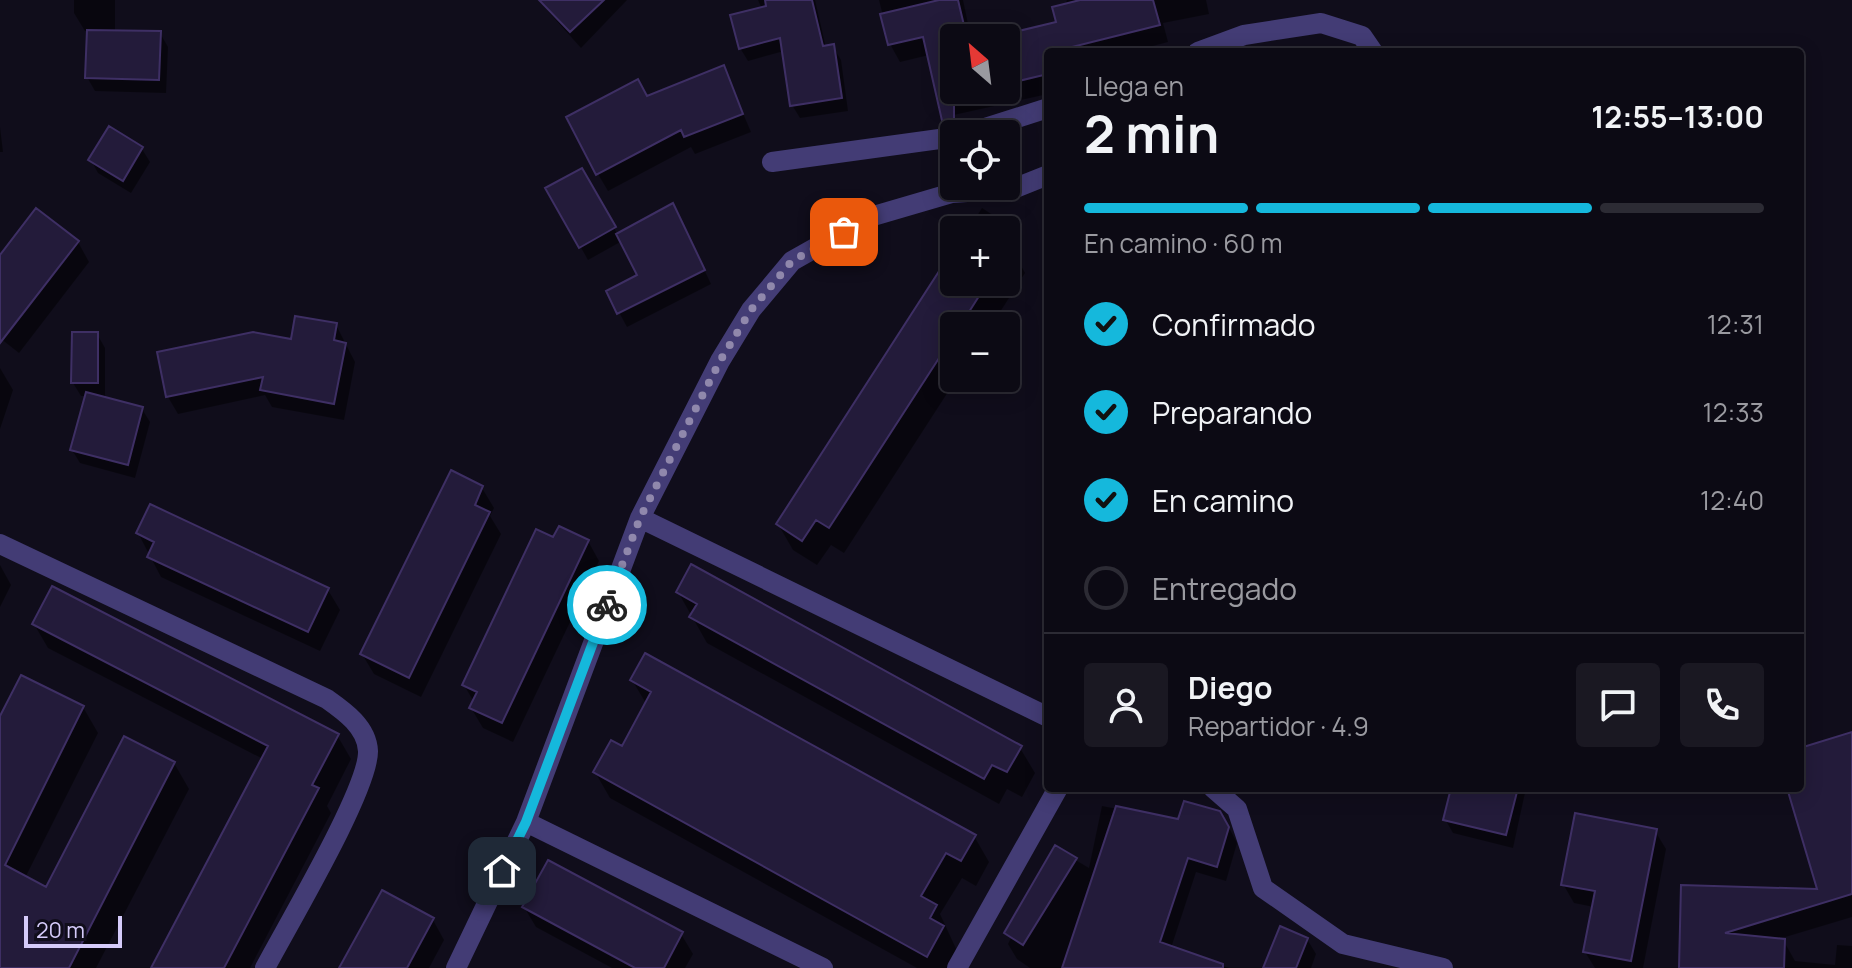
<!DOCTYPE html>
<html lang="es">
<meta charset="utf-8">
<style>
:root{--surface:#0c0a14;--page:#1a1822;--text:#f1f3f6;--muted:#9a9aa0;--line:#2c2b34;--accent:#15b8dc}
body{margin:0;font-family:Manrope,sans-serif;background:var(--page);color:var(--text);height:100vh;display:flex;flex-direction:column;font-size:30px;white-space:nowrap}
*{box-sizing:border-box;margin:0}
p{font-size:26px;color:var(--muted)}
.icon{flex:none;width:44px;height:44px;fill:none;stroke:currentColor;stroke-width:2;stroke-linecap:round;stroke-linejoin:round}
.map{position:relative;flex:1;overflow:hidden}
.panel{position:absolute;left:1044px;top:48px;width:760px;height:744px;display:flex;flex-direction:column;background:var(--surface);border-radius:8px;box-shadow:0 4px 20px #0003,0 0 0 2px var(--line)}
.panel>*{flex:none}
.needle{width:52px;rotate:332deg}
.tools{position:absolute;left:940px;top:24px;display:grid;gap:16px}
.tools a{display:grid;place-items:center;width:80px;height:80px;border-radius:8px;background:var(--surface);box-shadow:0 4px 20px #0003,0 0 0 2px var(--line);font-size:40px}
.scale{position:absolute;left:24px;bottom:20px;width:98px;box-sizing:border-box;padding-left:8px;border:4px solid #d5cbfa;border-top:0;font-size:22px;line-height:28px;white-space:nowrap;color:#d5cbfa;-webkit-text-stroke:6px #100d1b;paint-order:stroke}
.pin{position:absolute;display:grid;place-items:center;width:68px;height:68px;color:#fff;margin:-34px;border-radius:16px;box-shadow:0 4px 12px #0006}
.courier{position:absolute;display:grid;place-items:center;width:80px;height:80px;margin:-40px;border:6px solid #15b8dc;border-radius:50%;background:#fff;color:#222;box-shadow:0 2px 10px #0007}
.summary em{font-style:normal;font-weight:700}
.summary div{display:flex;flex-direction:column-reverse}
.summary{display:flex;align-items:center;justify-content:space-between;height:136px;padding:0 40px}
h1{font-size:52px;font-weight:700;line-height:60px}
.bar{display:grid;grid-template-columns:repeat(4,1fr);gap:12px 8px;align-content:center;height:96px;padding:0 40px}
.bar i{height:10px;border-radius:6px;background:var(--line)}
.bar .current{background:var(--accent)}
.bar p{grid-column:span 4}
.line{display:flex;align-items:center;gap:20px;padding:0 40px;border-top:2px solid var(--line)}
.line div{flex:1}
.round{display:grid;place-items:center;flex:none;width:84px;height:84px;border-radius:8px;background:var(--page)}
ol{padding:0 40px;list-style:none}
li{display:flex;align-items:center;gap:24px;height:88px}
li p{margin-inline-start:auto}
li .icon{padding:8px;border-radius:50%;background:var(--accent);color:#111;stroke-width:4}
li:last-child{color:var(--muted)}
li i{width:44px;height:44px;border:4px solid var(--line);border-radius:50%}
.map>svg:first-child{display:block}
</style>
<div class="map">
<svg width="1852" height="968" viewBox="0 0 1852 968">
<rect width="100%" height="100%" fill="#100d1b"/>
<!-- shadow -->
<path fill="#0007" d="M74,0H115V32L160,33L168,47L166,93L95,91L87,77L89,31H85L74,13Z
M538,0H627L581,48Z
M758,0H815L826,48L833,47L841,60L848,111L800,118L792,105L784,51L748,61L740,48L762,9Z
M879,0H963L971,38H954V90H1006V38H996L1058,24L1067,0H1206L1209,14L1163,23L1168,42L1130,52H1048V94L949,116L929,55L900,62L890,44Z
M723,67L751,132L695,154L691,147L608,191L598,174L646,98Z
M0,127L3,152H0Z
M142,149L150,162L131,193L98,173L91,160Z
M581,170L618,235L680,219L711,284L627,327L608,292L640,276L622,241L588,260L548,189Z
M982,208L1005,223L1020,249L1016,256L1025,273L991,326H954V378H957L844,553L831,545L817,565L793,550L778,524L954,252V282H1006V230H968Z
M78,242L89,262L19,353L0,338V258Z
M336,325L355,362L344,420L272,407L265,395L178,414L168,397Z
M97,334L105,348V399L142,409L150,422L135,478L80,463L72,450L87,396H81L73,383Z
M0,368L13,390L0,429Z
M482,488L494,508L490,516L501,534L421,697L374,674L362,654Z
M138,533L328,590L340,610L320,651L161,577Z
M554,540L588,541L599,561L513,742L483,728L471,708L474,702L464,685Z
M0,565L11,585L0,607Z
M678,592L1020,748L1035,773L1022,797L1007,789L999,804L707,643Z
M34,624L337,735L351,759L327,806L331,813L250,968H153L263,759L48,648Z
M632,680L974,836L989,862L976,886L962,878L940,914L958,953L949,968H917L610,798L595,772L623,749L647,705Z
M83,707L98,733L25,878L47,889L174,763L189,789L96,968H0V720Z
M1852,735V917L1782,938L1795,961L1835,965L1837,945L1852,946V968H1681L1683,887L1819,891L1789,788H1800V750Z
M1351,788H1377L1376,794Z
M1453,788H1526L1513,848L1453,833L1445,819Z
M1102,806L1180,821L1219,813L1224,818L1237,843L1226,881L1196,872L1171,948L1229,968H1030L1017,959L1008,944L1055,848L1089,868Z
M1655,831L1666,849L1643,968H1595L1585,952L1594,907L1574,903L1563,884Z
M524,907L681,934L693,954L685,968H612L536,927Z
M433,920L444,940L429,968H341Z
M1307,939L1316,954L1311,968H1265Z"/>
<!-- building -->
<path fill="#231b3a" stroke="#3e2f64" stroke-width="2" d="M539,0H604L570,32Z
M765,0H812L823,46L834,44L842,98L790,106L780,38L739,49L730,15L766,6Z
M939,0H958L967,38H954V124L943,125L923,37L888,45L880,14Z
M1080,0H1153L1160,25L1072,47L1073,52H1048V74L1006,84V34L1056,22L1052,7Z
M87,30L161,31L159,80L85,78Z
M724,65L743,114L684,137L681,130L596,175L566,117L638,79L647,96Z
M109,126L143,147L123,181L88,160Z
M582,168L616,227L579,248L545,188Z
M673,203L705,270L617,314L606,291L637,275L616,234Z
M36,208L79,241L0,343V255Z
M954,248V282H988L960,326H954V335L829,528L816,520L802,541L776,524Z
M295,316L337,323L334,340L346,343L334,404L260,390L263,377L166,397L157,352L253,332L291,339Z
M72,332H98V383H71Z
M86,392L143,407L128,465L70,450Z
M451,470L483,486L475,505L490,512L409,678L360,654Z
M150,504L329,588L308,632L147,557L154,542L136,533Z
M559,526L589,540L502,723L469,708L477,692L462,685L536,529L553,537Z
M691,564L1022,746L1007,772L992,765L984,779L689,617L697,604L676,592Z
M52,586L339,734L312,785L319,788L224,968H151L268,746L32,624Z
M645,653L976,835L961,861L946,853L921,896L937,905L930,918L944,926L927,957L593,772L611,740L622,746L651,692L630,680Z
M21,675L84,706L5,865L46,887L124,736L175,762L69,968H0V716Z
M1852,732V894L1725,933L1785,939L1784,968H1679L1681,885L1817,889L1787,788H1800V748Z
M1451,788H1518L1506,835L1443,820Z
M1184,801L1220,811L1229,827L1217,867L1188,858L1160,942L1223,964V968H1062L1116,806L1178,819Z
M1575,813L1657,829L1631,961L1583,952L1595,891L1561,885Z
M1055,845L1077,858L1023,945L1004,933Z
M548,860L683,932L664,968H635L522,907Z
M382,890L434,918L407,968H339Z
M1280,926L1308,938L1296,968H1263Z"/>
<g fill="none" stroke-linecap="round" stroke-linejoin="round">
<!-- street -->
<path stroke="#433c75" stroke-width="20" d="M1198,52L1244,35L1321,23L1362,36L1373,52
M966,134L1048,108
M772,162L954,137
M640,518L1048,717
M0,544L327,699C344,711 367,727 368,751C369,789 287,926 265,968
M1213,788L1237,809L1263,888L1343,944L1443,968
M526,822L823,968
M456,968L526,822L640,518L720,361L751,310L792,261L870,217L952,193L1013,189L1048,175
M957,968L1058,788"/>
</g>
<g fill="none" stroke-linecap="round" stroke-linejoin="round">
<!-- done -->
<path stroke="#9088ac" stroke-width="8" stroke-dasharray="0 14.4" d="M607,605L640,518L720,361L751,310L792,261L844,232"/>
<!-- route -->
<path stroke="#15b8dc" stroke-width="10" d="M502,871L526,822L607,605"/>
</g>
</svg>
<div class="tools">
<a><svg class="needle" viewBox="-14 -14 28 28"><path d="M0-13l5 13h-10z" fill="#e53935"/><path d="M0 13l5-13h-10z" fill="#9a9aa0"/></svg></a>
<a><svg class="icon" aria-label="locate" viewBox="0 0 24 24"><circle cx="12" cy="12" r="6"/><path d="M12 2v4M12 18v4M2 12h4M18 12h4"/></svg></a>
<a>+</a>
<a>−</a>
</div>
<div class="scale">20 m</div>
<div class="pin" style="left:844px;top:232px;background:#ea580c"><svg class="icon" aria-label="bag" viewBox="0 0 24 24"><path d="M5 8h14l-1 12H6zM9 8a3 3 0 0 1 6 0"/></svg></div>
<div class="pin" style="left:502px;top:871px;background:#1f2937"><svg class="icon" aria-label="home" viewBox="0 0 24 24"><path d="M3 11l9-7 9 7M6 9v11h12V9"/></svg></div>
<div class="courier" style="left:607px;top:605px"><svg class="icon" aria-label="bike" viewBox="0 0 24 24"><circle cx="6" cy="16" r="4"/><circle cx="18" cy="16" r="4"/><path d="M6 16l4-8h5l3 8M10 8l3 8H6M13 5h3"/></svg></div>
<section class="panel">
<div class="summary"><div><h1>2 min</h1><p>Llega en</p></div><em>12:55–13:00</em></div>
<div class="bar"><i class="current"></i><i class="current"></i><i class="current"></i><i></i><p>En camino · 60 m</p></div>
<ol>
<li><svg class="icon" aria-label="check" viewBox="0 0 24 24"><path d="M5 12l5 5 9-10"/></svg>Confirmado<p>12:31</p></li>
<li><svg class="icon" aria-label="check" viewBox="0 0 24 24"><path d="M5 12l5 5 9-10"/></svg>Preparando<p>12:33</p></li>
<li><svg class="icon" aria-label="check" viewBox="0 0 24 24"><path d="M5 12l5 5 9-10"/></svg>En camino<p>12:40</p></li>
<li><i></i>Entregado</li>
</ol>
<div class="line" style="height:144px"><a class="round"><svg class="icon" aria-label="person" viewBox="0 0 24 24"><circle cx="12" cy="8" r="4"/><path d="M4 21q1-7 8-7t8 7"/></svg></a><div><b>Diego</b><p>Repartidor · 4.9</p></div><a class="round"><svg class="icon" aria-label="chat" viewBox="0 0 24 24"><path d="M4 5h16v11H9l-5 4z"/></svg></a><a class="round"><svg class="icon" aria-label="phone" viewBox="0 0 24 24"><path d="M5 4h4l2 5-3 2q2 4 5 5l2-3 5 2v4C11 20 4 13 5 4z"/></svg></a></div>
</section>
</div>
